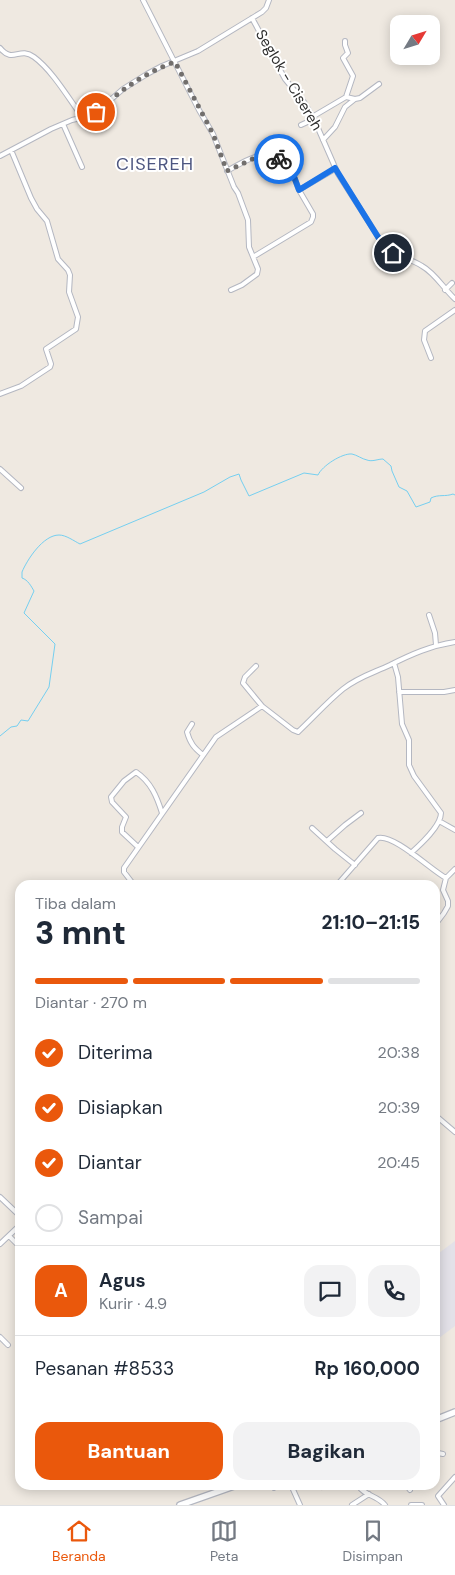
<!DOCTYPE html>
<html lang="id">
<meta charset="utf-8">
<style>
:root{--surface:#fff;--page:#f2f2f3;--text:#1f2937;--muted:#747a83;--line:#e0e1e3;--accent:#ea580c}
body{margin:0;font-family:"DM Sans",sans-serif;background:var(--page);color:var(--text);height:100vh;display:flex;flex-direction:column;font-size:19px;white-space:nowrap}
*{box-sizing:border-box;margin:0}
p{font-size:16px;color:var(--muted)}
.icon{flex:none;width:28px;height:28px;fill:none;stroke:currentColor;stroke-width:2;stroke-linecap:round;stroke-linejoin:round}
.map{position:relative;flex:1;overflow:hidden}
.drawer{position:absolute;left:15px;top:880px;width:425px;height:610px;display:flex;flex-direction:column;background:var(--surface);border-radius:15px;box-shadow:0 2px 12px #0003}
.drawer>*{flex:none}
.needle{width:32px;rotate:52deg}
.buttons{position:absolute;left:390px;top:15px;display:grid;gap:10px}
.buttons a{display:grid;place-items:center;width:50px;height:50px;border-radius:10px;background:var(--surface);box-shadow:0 2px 12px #0003;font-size:25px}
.pin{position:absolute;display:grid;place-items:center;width:42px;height:42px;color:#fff;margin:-21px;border:2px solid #fff;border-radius:50%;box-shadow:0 1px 5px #0007}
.courier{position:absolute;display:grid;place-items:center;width:50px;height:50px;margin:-25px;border:4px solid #1a73e8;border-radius:50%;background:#fff;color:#222;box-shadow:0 1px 6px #0007}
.summary em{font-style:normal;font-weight:800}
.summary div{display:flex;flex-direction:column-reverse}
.summary{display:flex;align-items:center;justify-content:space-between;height:85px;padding:0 20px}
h1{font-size:32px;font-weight:800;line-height:38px}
.bar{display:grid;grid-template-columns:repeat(4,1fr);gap:8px 5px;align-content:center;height:60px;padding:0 20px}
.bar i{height:6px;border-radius:4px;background:var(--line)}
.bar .on{background:var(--accent)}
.bar p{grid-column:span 4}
.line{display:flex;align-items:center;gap:12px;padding:0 20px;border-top:1px solid var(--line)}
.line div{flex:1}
.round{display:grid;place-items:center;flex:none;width:52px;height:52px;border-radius:15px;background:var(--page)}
ol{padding:0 20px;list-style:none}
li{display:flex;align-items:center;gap:15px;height:55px}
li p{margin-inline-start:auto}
li .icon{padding:5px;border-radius:50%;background:var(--accent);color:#fff;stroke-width:4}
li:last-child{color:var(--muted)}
li i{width:28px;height:28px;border:2px solid var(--line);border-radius:50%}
.action{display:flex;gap:10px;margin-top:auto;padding:10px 20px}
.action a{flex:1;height:58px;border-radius:15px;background:var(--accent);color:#fff;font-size:20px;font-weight:800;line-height:58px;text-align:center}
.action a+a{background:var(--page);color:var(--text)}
.tab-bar{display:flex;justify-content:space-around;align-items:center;height:70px;border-top:1px solid var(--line);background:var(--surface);font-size:14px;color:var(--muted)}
.tab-bar a{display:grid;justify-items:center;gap:2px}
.tab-bar .on{color:var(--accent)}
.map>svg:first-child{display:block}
</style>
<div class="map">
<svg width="455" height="1505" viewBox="0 0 455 1505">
<rect width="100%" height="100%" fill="#efe9e1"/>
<!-- industrial -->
<path fill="#e3e1e8" d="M455,1241V1326L435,1341V1256Z"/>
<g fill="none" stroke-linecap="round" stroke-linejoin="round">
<!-- stream -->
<path stroke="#75cff0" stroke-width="1" d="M0,736L11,727L17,726L21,720L28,721L49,687L55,644L24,613L34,591C31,586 28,580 22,578V572C27,560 43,535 59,535C66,535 74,541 80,544L204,492L230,477L239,474L241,480L249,496L304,473L318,475C322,466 342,453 352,454C357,455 362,459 367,460C372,462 378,459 383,459L391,466L392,471L399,487L407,491L416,507L430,502L431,498C439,494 445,497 453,494L455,495"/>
<defs>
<path id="street" d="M143,0L199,110L213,134L234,187L238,193L248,220L249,247L258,269L257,274L242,285L231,290
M252,18L285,79L304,102L314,119L338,174L384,246C394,256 410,258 422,266C435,273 444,289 455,299
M345,41V45L348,53L343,58L353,76L346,97L355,99
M0,48C13,64 19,46 34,57C52,70 69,99 83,118
M312,117L346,97
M63,124L82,167
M301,125L314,119
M323,140L335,127L345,107L355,99L360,98L379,84
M0,156L51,129L72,120L93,115L123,89L147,74L162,66L198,51L262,12L266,8L269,0
M227,171C241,163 256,154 272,154L286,165L293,174L299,190L313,214V217L311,222L253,257
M299,190L335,169
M445,290L452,283
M431,358L424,340L425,331L455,310
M0,394L21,386L50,367L51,364L46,349L76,329L78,317L69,292L70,275L68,270L58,259L47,221L37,209L31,198L11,150
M0,469L21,488
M429,615L435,633L436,645
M394,663L398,677L402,724L409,740V765L414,776L441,813C441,826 421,844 411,853
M256,666L245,677L243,683L262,706
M399,692H444L455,690
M192,724L187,732C190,743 194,748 203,755
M439,821L455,830
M312,828L335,849L355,865
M327,841L345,825L361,813
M138,847L122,832V827L126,817L112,802L111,797L124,781L136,772C151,782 157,797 162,813
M134,885L124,872V868L216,737L262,706L293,730L298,732C313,718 327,702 343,689C358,677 373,673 390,665C412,654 430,646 455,642
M337,885L378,838C394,834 431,870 446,878L455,869
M435,925L444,913L448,906V901L443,890L446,878
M435,1115L455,1132
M0,1197L20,1216
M9,1236L20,1247
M0,1244L20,1225
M0,1337L8,1345
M435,1451L438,1453L443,1454
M273,1485L274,1488
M291,1485L300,1505
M321,1485L322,1487
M358,1485C364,1496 377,1495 385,1505
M406,1485L410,1490
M352,1505L369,1494
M411,1505H422
M444,1505L438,1496L455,1477"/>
<path id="secondary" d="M435,1420L455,1412
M180,1505L237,1485"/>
</defs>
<!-- street casing -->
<use href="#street" stroke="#b4b7c1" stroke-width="6"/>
<!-- secondary casing -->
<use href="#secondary" stroke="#b4b7c1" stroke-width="8"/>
<!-- street -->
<use href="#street" stroke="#fff" stroke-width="4"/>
<!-- secondary -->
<use href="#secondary" stroke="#fff" stroke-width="5.5"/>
</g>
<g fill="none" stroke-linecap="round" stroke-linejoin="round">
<!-- done -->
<path stroke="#726f6d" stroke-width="5" stroke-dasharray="0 9" d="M96,112C120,91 145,72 175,62L213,134L227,171L263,154H272L279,159"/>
<!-- route -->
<path stroke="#1a73e8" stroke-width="6" d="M279,159L293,174L299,190L335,168L378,237L387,249L393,253"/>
</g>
<g text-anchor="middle" stroke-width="4" stroke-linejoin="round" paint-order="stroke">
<!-- street labels -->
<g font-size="15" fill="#2e2e2e" stroke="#fff">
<text transform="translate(289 80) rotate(59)" y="5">Seglok - Cisereh</text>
</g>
<!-- quarter labels -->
<g font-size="18" letter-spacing="1" fill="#4d5680" stroke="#fff">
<text x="155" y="170">CISEREH</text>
</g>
</g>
</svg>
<div class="buttons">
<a><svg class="needle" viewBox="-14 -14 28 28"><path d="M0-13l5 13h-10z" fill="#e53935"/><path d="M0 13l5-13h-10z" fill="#747a83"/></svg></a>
</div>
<div class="pin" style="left:96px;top:112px;background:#ea580c"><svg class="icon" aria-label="bag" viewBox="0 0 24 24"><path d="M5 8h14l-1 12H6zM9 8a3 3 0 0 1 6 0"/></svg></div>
<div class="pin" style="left:393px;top:253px;background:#1f2937"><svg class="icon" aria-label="home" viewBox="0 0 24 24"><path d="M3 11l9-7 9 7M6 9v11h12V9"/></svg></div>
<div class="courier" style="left:279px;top:159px"><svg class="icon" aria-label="bike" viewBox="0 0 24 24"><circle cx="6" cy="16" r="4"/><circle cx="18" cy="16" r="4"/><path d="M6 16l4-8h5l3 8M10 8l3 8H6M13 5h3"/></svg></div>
<section class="drawer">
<div class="summary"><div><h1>3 mnt</h1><p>Tiba dalam</p></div><em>21:10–21:15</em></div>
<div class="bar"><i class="on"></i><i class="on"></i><i class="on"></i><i></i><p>Diantar · 270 m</p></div>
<ol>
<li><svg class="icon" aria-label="check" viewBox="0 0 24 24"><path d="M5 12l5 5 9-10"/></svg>Diterima<p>20:38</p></li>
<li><svg class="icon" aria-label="check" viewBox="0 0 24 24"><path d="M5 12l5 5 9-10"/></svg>Disiapkan<p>20:39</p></li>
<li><svg class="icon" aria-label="check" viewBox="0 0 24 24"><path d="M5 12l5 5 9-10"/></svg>Diantar<p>20:45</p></li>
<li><i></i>Sampai</li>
</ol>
<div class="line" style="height:90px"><b class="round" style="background:var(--accent);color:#fff">A</b><div><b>Agus</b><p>Kurir · 4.9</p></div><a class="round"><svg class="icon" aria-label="chat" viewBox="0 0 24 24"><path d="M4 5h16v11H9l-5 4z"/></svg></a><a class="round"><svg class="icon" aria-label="phone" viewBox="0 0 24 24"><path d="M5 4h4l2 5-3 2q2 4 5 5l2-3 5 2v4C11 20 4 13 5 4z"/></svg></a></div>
<div class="line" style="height:65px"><div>Pesanan #8533</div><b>Rp 160,000</b></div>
<div class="action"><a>Bantuan</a><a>Bagikan</a></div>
</section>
</div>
<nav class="tab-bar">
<a class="on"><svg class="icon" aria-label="home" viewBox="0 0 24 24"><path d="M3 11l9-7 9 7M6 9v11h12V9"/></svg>Beranda</a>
<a><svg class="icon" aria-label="map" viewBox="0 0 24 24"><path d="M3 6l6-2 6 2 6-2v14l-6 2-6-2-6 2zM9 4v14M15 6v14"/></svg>Peta</a>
<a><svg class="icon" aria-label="saved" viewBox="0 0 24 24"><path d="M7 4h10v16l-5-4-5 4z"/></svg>Disimpan</a>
</nav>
